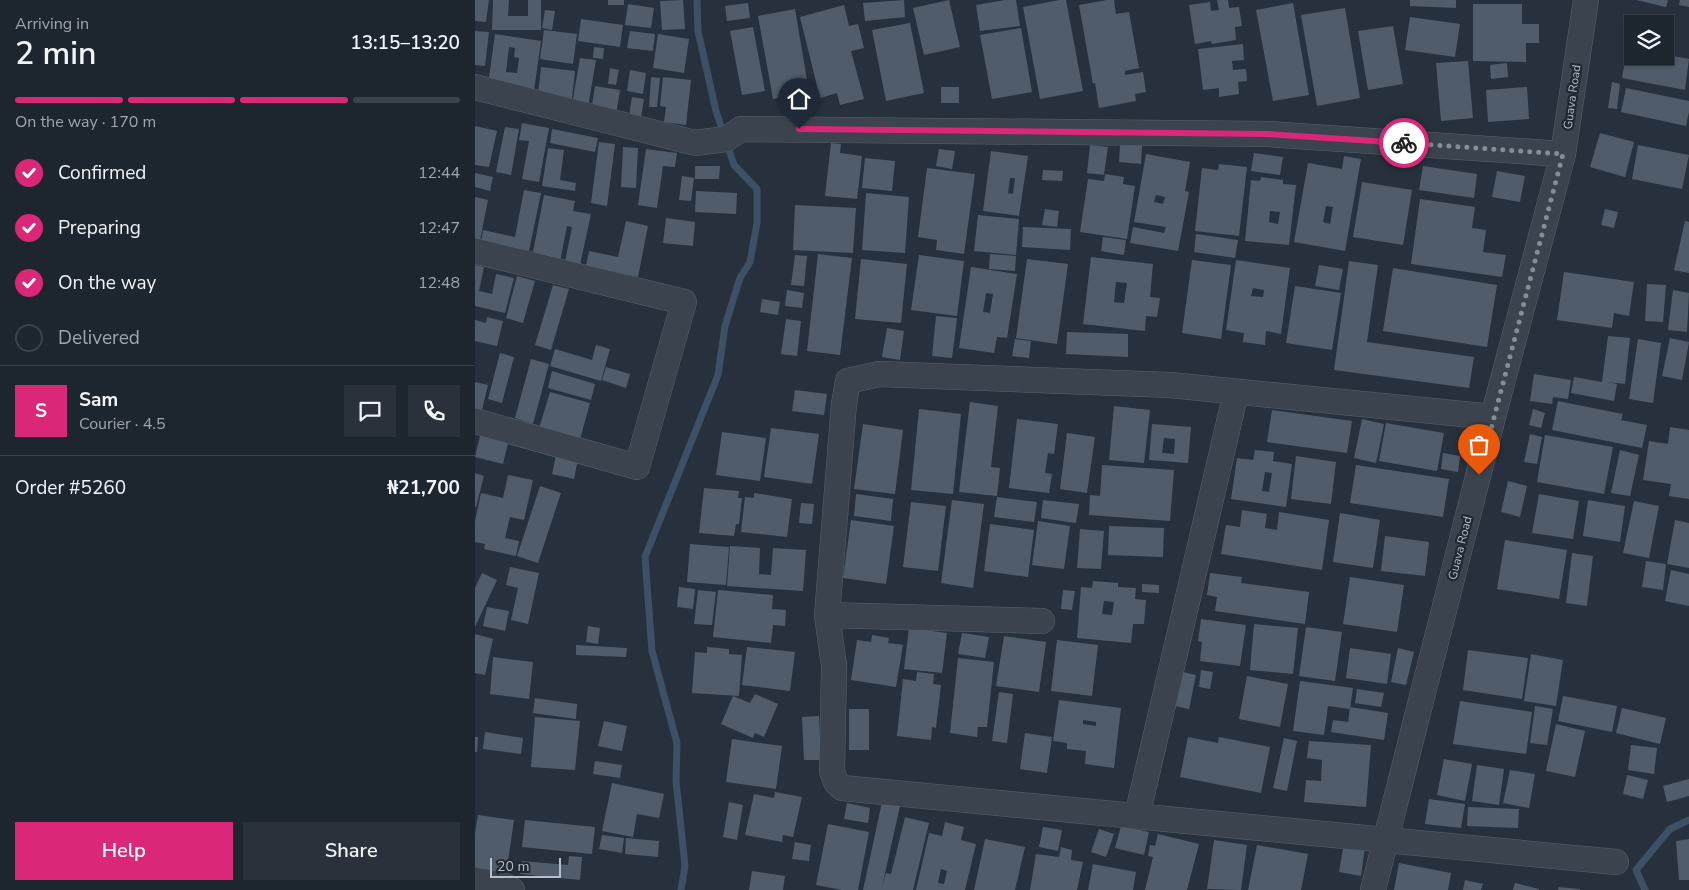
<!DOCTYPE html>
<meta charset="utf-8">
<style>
:root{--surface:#1d252e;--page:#2a313a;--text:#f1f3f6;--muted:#a0a5aa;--line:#3b424a;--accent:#db2777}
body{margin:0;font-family:"Nunito Sans",sans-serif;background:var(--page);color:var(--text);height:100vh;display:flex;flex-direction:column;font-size:19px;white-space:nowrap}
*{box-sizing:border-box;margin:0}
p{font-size:16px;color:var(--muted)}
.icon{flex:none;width:28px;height:28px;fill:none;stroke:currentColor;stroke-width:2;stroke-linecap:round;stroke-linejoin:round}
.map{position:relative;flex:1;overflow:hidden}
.panel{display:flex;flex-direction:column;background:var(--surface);width:475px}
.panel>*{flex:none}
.controls{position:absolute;left:1149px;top:15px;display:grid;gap:10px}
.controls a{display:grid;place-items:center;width:50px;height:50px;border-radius:0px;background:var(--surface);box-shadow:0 1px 4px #0004,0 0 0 1px var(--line);font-size:25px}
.scale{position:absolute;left:15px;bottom:12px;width:71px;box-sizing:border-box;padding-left:5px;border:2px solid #b7bec9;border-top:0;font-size:14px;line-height:18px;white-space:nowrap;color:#b7bec9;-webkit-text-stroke:4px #1f2833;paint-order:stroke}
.pin{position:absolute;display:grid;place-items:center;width:42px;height:42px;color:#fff;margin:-51px -21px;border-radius:50% 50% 50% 0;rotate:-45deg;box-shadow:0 0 5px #0007}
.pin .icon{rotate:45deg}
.courier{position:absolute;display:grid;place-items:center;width:50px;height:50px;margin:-25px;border:4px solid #db2777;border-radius:50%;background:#fff;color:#222;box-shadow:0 1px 6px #0007}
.summary em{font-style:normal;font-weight:600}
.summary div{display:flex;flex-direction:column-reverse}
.summary{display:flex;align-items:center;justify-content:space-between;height:85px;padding:0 15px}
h1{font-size:32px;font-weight:600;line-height:38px}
.bar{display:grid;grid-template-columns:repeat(4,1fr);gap:8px 5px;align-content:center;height:60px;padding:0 15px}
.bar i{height:6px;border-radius:4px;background:var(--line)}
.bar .current{background:var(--accent)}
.bar p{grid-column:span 4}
.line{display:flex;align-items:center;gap:12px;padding:0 15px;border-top:1px solid var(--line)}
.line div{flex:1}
.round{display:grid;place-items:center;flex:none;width:52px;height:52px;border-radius:0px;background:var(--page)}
ol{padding:0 15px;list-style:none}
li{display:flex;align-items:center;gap:15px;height:55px}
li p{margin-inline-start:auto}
li .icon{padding:5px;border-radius:50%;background:var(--accent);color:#fff;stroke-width:4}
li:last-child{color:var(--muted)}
li i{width:28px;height:28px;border:2px solid var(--line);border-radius:50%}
.primary-button{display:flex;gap:10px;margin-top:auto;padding:10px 15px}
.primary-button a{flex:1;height:58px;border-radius:0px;background:var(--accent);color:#fff;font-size:20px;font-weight:600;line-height:58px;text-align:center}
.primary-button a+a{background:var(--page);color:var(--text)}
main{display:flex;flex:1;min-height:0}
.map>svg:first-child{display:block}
</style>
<main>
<section class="panel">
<div class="summary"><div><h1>2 min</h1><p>Arriving in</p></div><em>13:15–13:20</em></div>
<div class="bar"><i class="current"></i><i class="current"></i><i class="current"></i><i></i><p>On the way · 170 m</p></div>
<ol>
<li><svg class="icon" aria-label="check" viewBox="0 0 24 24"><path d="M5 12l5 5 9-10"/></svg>Confirmed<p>12:44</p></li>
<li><svg class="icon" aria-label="check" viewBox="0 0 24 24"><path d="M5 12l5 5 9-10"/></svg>Preparing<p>12:47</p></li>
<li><svg class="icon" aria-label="check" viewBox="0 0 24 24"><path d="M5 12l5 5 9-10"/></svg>On the way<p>12:48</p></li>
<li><i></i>Delivered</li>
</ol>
<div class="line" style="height:90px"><b class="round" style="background:var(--accent);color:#fff">S</b><div><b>Sam</b><p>Courier · 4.5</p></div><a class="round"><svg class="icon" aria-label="chat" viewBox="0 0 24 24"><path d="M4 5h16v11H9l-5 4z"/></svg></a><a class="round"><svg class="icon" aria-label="phone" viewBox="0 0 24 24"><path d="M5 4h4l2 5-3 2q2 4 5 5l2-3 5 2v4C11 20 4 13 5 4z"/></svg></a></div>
<div class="line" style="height:65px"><div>Order #5260</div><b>₦21,700</b></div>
<div class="primary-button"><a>Help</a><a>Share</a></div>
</section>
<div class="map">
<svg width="1214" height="890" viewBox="0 0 1214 890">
<rect width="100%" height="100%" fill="#27313e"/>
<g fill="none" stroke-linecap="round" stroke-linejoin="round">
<!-- stream -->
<path stroke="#3d5066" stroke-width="7" d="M206,890L210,866L201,781L202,743L177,651L170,557L243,375L250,326L265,278L275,262L282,223V189L259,165L241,111L223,31L222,0
M1170,890L1161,870L1195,829L1214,820"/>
</g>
<!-- building -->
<path fill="#505c69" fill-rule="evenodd" d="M0,0H14L11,22L0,21Z
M18,0H34L33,16H53V0H66V30H17Z
M133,0H149V5H133Z
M208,0L210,29L187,30L185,1Z
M429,0L430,17L390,21L388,3Z
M474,0L485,47L449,55L438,8Z
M530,0H541L545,26L505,31L501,5Z
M584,0H591L608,91L565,99L548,7Z
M632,0H639L641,14L654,12L664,68L650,71V75L668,72L671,92L660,94L661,101L624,108L620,83L618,84L604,5Z
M742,0H753L754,8L764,7L767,26L760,27L761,40L737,44L736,41L720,44L714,5L735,2L736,11L744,10Z
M935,0H981V8L935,6Z
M1161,0H1193L1191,7Z
M1205,0H1214V7L1204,5Z
M273,3L275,18L252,21L250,6Z
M818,3L834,95L798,101L781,10Z
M153,4L179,8L176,28L150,25Z
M998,4H1047V24H1064V43H1051V62L998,61Z
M369,5L374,26L383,24L389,48L376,51L389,99L365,105L362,93L345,98L325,17Z
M870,8L885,98L842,106L826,15Z
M320,9L334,92L298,99L283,16Z
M70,10L80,11L77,30L67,28Z
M1161,14L1186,18L1185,24H1159Z
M935,17L985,24L980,57L930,50Z
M106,19L148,25L145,47L103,41Z
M435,23L449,93L411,101L397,30Z
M918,26L928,84L893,90L883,31Z
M278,27L290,91L267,95L255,31Z
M546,28L557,92L517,99L505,35Z
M69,30L102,34L98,64L65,59Z
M0,31L14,32L10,66L0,65Z
M155,31L180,34L178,51L152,48Z
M20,34L66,41L59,91L13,85ZM34,47L40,48L39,57L44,58L42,73L31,72Z
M183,34L214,39L209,73L178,68Z
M768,44L769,60L757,61L758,70L771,69L772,81L763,82L764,94L744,97V88L728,90L723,49Z
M119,47L129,48L128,59L118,58Z
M1152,49L1158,50V56H1190V50L1199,52L1198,56L1214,59L1210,90L1147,78Z
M105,58L121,60L113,107L97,104Z
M993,61L998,118L966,121L961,63Z
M1032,63L1033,77L1016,79L1015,65Z
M66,67L100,71L97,98L63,95Z
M135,68L144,70L141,85L133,84Z
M155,70L171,73L168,94L152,91Z
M176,77L185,78L182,107H174Z
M188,77L216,80L211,125L189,122L191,107L185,106Z
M1137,82L1145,84L1142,109L1133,108Z
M120,86L145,90L141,115L116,111Z
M466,87H484V103H466Z
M1052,87L1054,119L1013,122L1011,90Z
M1151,88L1214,101V112L1211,126L1146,112Z
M157,97L169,99L165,124L153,122Z
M47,123L74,128L64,182L47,179L54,141L44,140Z
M0,126L22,131L14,167L0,165Z
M30,127L44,129L36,175L21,172Z
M77,129L123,138L120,152L75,143Z
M1125,133L1159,142L1150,177L1115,167Z
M124,142L140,144L132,206L116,203Z
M356,143L366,144L365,153L387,156L382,199L350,196Z
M615,145L633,147L629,175L612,173Z
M645,145L667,146L666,164L644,162Z
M1163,145L1214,155L1207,189L1157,179Z
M148,147L163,148L161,188L146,187Z
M73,148L89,150L85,180L101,183L100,191L67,186Z
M171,149L202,153L200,167L188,166L182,208L163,205Z
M464,149L480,151L477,169L461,166Z
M516,151L553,156L544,216L508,211ZM535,178H540L538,194L533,193Z
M779,153L808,157L805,175L776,171Z
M671,154L715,162L710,191L714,192L703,251L655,243L658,227L689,233L691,227L659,222ZM681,195L690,197L688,204L679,202Z
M869,156L886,159L870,251L819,242L833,163L867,169ZM851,206L858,207L855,224L848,222Z
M390,158L420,161L417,191L387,188Z
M744,164L772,167L764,236L720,231L727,168L743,170Z
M220,166H245L244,179H220Z
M948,166L1002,174L999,198L944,190Z
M452,168L500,174L489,254L461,250L462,240L443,237Z
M568,170L588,171L587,181L567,180Z
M1022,171L1050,176L1045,202L1017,197Z
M0,173L18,177L15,191L0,187Z
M630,174L649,177L648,184L660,186L652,239L605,232L613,179L629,181Z
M207,176L219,178L216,201L204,200Z
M786,177L808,180V184L821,185L814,245L770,241L776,180L785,181ZM795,211L805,212L803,224L794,222Z
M887,182L937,190L928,245L878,237Z
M49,190L66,193L54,251L6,241L8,230L40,237Z
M221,191L262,193L261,214L220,212Z
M391,193L434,197L430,253L387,250Z
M69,195L100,201L98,211L116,214L105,265L90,262L97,227L92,226L85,262L57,257Z
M0,197L13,200L5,240L0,239Z
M945,199L1000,207L997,228L1011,230L1008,252L1031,255L1027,277L936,264Z
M320,205L381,208L378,253L318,250Z
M570,209L584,211L582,227L567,225Z
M1130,209L1143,212L1139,228L1126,225Z
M503,215L544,219L541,255L499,251Z
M191,218L220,222L218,246L188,243Z
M151,221L173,226L163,277L111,266L114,251L143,257Z
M1210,221L1214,222V273L1199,270Z
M548,227L596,229L595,250L547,247Z
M721,234L763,240L760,258L719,252Z
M628,237L651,240L649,255L626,251Z
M343,254L377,258L365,355L332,351Z
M515,254L541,256L540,271L514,269Z
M320,255L332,256L329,286L316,285Z
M444,255L489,261L482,316L436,310Z
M616,257L678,264L675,297L685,298L682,317L671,316L670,331L608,324ZM641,282L652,283L649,303L639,302Z
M386,259L432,264L426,323L380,319Z
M552,259L593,264L582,344L541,338Z
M717,260L756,265L746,339L707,333Z
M761,260L815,268L806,334L791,331L790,345L768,342L769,333L751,330ZM778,288L789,290L788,297L776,296Z
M874,261L903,265L892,342L999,357L994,388L859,370Z
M0,265L9,267L4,291L17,294L21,274L39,278L30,313L0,306Z
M844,265L868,269L864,290L840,286Z
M496,267L542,274L532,338L522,337L519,353L484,348ZM511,293L518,294L515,313L508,312Z
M918,268L1022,285L1012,347L908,331Z
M1089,272L1159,282L1154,316L1139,313L1137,328L1082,320Z
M42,276L60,281L48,323L31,318Z
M1172,284L1191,285L1188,322L1170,321Z
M78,285L94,289L76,350L60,345Z
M820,286L866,293L857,350L811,343Z
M312,290L329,293L327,308L310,306Z
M1198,290L1214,293L1212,332L1193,330Z
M287,299L305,302L303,315L285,312Z
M461,316L482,318L477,358L457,356Z
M12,317L28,321L22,346L0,341V320L11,323Z
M311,319L326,321L322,356L306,354Z
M412,328L429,331L425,360L407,357Z
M592,332L653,334V357L591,354Z
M1133,336L1155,338L1150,384L1133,382L1142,384L1139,401L1096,393L1099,377L1127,382Z
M1195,338L1214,342L1207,380L1187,376Z
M540,339L556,341L554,358L537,356Z
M1163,339L1186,343L1178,403L1154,399Z
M121,345L135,349L126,381L75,366L80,349L117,360Z
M25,353L39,357L27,403L13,399Z
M56,359L74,364L58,424L40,418Z
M131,367L155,374L151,388L127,380Z
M77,371L120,384L116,400L73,388Z
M1059,374L1096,380L1093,399L1078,397L1077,404L1055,401Z
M0,382L13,385L7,410L0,408Z
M320,390L352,394L349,415L317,411Z
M75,392L115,403L104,443L63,432Z
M1083,401L1148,414L1146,420L1172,425L1167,448L1077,430Z
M495,402L523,406L516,467L525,468L522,496L484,492Z
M639,406L675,410L669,463L634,460Z
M444,409L486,414L478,494L436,490Z
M1058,409L1070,413L1066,428L1054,425Z
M797,410L877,421L872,453L792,442Z
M542,419L583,424L579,454L573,453L570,473L577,474L574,493L534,488Z
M887,419L909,424L901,463L879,458Z
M911,423L969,433L962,471L904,461Z
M388,424L428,430L420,494L379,489Z
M677,424L716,427L713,463L674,460ZM689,438L700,439L699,454L687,453Z
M1195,427L1214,430V499L1194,496L1196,484L1168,480L1174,441L1193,444Z
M296,428L344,434L337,484L289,477Z
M6,432L34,439L28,464L0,457Z
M247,432L291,438L285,481L241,475Z
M592,433L620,437L612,493L585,489Z
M1055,434L1067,437L1062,464L1049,462Z
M1070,435L1138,447L1129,494L1062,482Z
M780,450L799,452L798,461L817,464L811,507L756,499L762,458L778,460ZM790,472L797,473L794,492L787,491Z
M1145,450L1164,455L1155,496L1136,493Z
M968,453L985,456L983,472L966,469Z
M81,455L103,459L99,479L77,474Z
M821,456L861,462L856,504L816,499Z
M627,465L699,470L695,521L614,515L615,495L625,496Z
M881,465L974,479L968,517L875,503Z
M0,473L9,476L1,507H0Z
M33,475L58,480L49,520L35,517L30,538L44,541L41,556L9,549L10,544L0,542V521L6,493L28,498Z
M1033,481L1052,486L1045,517L1026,512Z
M65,486L86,493L63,563L42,556Z
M229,488L264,491L263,498H267L264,524H261L259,536L224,533Z
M279,493L317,499L312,537L266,532L270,497L279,498Z
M381,494L418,499L416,521L379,516Z
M1064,494L1104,501L1098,539L1057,533Z
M522,497L562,502L559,522L519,517Z
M477,500L509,504L498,588L466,583Z
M568,500L604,504L601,523L566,518Z
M1113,500L1150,506L1145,542L1108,536Z
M1159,501L1184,506L1174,558L1148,553Z
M436,502L471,506L463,571L428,567Z
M326,503L339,504L337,524L324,523Z
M767,510L792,514L790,528L802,530L804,512L854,520L847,570L746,554L751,525L765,527Z
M865,513L905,520L898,568L858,562Z
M376,520L419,526L411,584L368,578Z
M1200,520L1214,523V568L1192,564Z
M563,521L595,526L589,569L557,565Z
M515,524L559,530L553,577L509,571Z
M634,526L689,528L688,557L633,555Z
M605,529L629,531L626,569L602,568Z
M910,536L954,542L950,576L906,571Z
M1030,540L1092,550L1084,599L1022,589Z
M215,544L254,547L251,585L212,582Z
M255,546L285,548L284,574L296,575L298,548L331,550L328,591L252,586Z
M1097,553L1118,556L1112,606L1091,603Z
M1171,561L1191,564L1188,590L1167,587Z
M35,567L64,573L53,624L36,620L43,588L31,585Z
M1196,570L1214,574V606L1190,601Z
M7,573L22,580L0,627V588Z
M735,573L767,577L766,583L834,592L830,624L740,611L742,597L732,595Z
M875,577L929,585L922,632L868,624Z
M618,581L643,583V587L661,588L660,599L671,600L669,624H658L656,643L602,638L606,587L617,588ZM629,601L639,602L637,615L627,614Z
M667,584L684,585V593L667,592Z
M204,587L220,589L218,609L202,607Z
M223,590L241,592L237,625L219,624Z
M243,590L298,595L297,609L311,610L310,626L298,625L296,643L238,637Z
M588,590L600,591L597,610L586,609Z
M12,607L34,611L30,631L8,626Z
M726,619L771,625L765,666L725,661L727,642L723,641Z
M779,624L823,628L818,674L775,670Z
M113,626L125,628L123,644L111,642Z
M831,627L867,632L860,681L824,676Z
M434,628L472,633L467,673L429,669Z
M487,633L514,637L510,658L483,654Z
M0,634L18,639L10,675L0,673Z
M397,635L414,638L413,643L428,645L421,687L376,680L382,640L396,642Z
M529,636L571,642L564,692L521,686Z
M582,640L623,645L617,696L576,691Z
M101,645L152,648L151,657L101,655Z
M232,647L254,649V654L267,655L264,696L217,693L220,652L232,653Z
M272,647L320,652L315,691L267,685Z
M875,648L916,654L912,684L871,678Z
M923,648L939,652L931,685L916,682Z
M993,650L1053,658L1047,699L988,690Z
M1056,654L1088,660L1081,706L1049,701Z
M18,657L58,662L54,699L15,694Z
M483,658L519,662L512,727H503L502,737L475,733Z
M726,670L738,672L735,689L724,687Z
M442,672L459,674L458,684L466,685L461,728L457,727L456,740L422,736L428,679L441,681Z
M708,672L721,675L714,709L700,706Z
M772,676L813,684L805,727L764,719Z
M825,681L878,688L875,709L853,706L849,735L818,731Z
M882,689L909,693L906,707L880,703Z
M524,692L538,694L532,743L517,741Z
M280,694L303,704L289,737L280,733L278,738L246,724L258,696L275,703Z
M1088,696L1142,706L1137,732L1083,721Z
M60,698L102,704L101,719L58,713Z
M584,700L646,708L639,768L610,764L611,751L592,749V743L578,741ZM608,720L621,722V726L608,724Z
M985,701L1057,712L1051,754L978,744Z
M1060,706L1078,709L1072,745L1055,743Z
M875,707L913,713L909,740L856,732L858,720L873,722Z
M1147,708L1191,718L1185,744L1141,733Z
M374,709H394V750H374Z
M344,716L346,760H329L327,717Z
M60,717L105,721L100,770L56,767Z
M129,721L152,726L147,751L123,746Z
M1081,724L1110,731L1100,777L1071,771Z
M10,732L48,738L46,754L8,749Z
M550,733L577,737L572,773L545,769Z
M0,737H3L2,752H0Z
M713,737L743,743L744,737L795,747L786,793L705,777Z
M809,738L822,741L812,791L798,788Z
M257,739L307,746L301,789L251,782Z
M834,741L896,745L891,807L829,802L831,780L846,781L847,760L832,758Z
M1156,745L1182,748L1179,774L1153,770Z
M969,759L997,764L990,801L962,795Z
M120,761L147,765L145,778L118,774Z
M1002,765L1029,769L1024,805L997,801Z
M1035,770L1060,774L1054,808L1028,803Z
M1152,775L1173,780L1168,799L1148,794Z
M1214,779V796L1192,802L1188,786Z
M137,783L189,794L184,818L162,814L158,837L127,831Z
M300,792L327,797L318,837L308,835L307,842L270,835L279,794L299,798Z
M954,799L990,804L986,828L950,824Z
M254,802L268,805L262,840L248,837Z
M407,802L425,806L407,887L411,873L416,874L430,817L454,823L438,890H388Z
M372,803L395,808L393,823L369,819Z
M993,807L1044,809L1043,828L992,826Z
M3,815L39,820L31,875L0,870V833Z
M50,820L120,827L117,854L47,847Z
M470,822L489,827L486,840L501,844L490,890H441L454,833L467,836ZM466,869L472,871L469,884L463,883Z
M353,824L394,832L383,890H367L341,885Z
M646,826L674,832L669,855L640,848Z
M568,827L587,830L583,851L564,847Z
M624,829L639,834L631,857L616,852Z
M683,834L724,844L712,890H670L678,857L673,856L675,845L680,846Z
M127,835L149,838L147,853L124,849Z
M151,838L184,841L183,857L150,854Z
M510,839L550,847L540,890H499Z
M1214,839V880H1204L1201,841Z
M739,840L772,845L766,890L732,889Z
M320,842L336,845L334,861L317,859Z
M869,843L890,847L886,876L864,872Z
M782,845L833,854L826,890H773Z
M586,847L597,850L596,860L608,862L602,890H555L561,854L584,857Z
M94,856L107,857L105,880L45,874L47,861L93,865Z
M924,863L976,873L973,890H919Z
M618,864L661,872L658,890H613Z
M277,871L310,876L308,890H274Z
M990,880L1008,884L1006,890H988Z
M1040,883L1064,889V890H1038Z
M1084,887L1105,889V890H1083Z"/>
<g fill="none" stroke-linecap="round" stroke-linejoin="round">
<defs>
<path id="minor" d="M0,87L220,143L251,139L266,129L793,134L1088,154
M0,251L209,302L162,467L0,421
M1018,417L695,385L404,374L373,381L369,404L352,615L359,666L357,771L361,782L367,788L1141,862
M352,615L567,621
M662,816L761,392
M0,880L30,886L37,890
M898,890L1018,417L1088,154L1111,0"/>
</defs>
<!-- minor casing -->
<use href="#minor" stroke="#58616c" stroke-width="26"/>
<!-- minor -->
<use href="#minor" stroke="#3b434e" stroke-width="25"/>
</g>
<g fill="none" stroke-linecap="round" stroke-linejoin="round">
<!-- done -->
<path stroke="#858d98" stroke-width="5" stroke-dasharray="0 9" d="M929,143L1088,154L1004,475"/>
<!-- route -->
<path stroke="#db2777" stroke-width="6" d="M324,129L793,134L929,143"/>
</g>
<g text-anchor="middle" stroke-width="4.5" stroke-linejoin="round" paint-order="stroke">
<!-- street labels -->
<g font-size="12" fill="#b7bec9" stroke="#1f2833">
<text transform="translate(1097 97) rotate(-82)" y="4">Guava Road</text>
<text transform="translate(985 548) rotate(-76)" y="4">Guava Road</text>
</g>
</g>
</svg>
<div class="controls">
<a><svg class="icon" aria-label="layers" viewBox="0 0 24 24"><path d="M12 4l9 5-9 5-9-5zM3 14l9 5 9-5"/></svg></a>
</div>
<div class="scale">20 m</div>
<div class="pin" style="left:1004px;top:475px;background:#ea580c"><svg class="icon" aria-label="bag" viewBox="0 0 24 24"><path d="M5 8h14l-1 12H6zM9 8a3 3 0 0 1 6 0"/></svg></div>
<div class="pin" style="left:324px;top:129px;background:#1f2937"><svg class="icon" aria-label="home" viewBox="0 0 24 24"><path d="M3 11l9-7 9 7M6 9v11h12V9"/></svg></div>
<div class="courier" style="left:929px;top:143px"><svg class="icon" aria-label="bike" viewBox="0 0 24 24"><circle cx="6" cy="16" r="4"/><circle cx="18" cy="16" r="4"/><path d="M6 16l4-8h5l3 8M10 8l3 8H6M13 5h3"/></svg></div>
</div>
</main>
